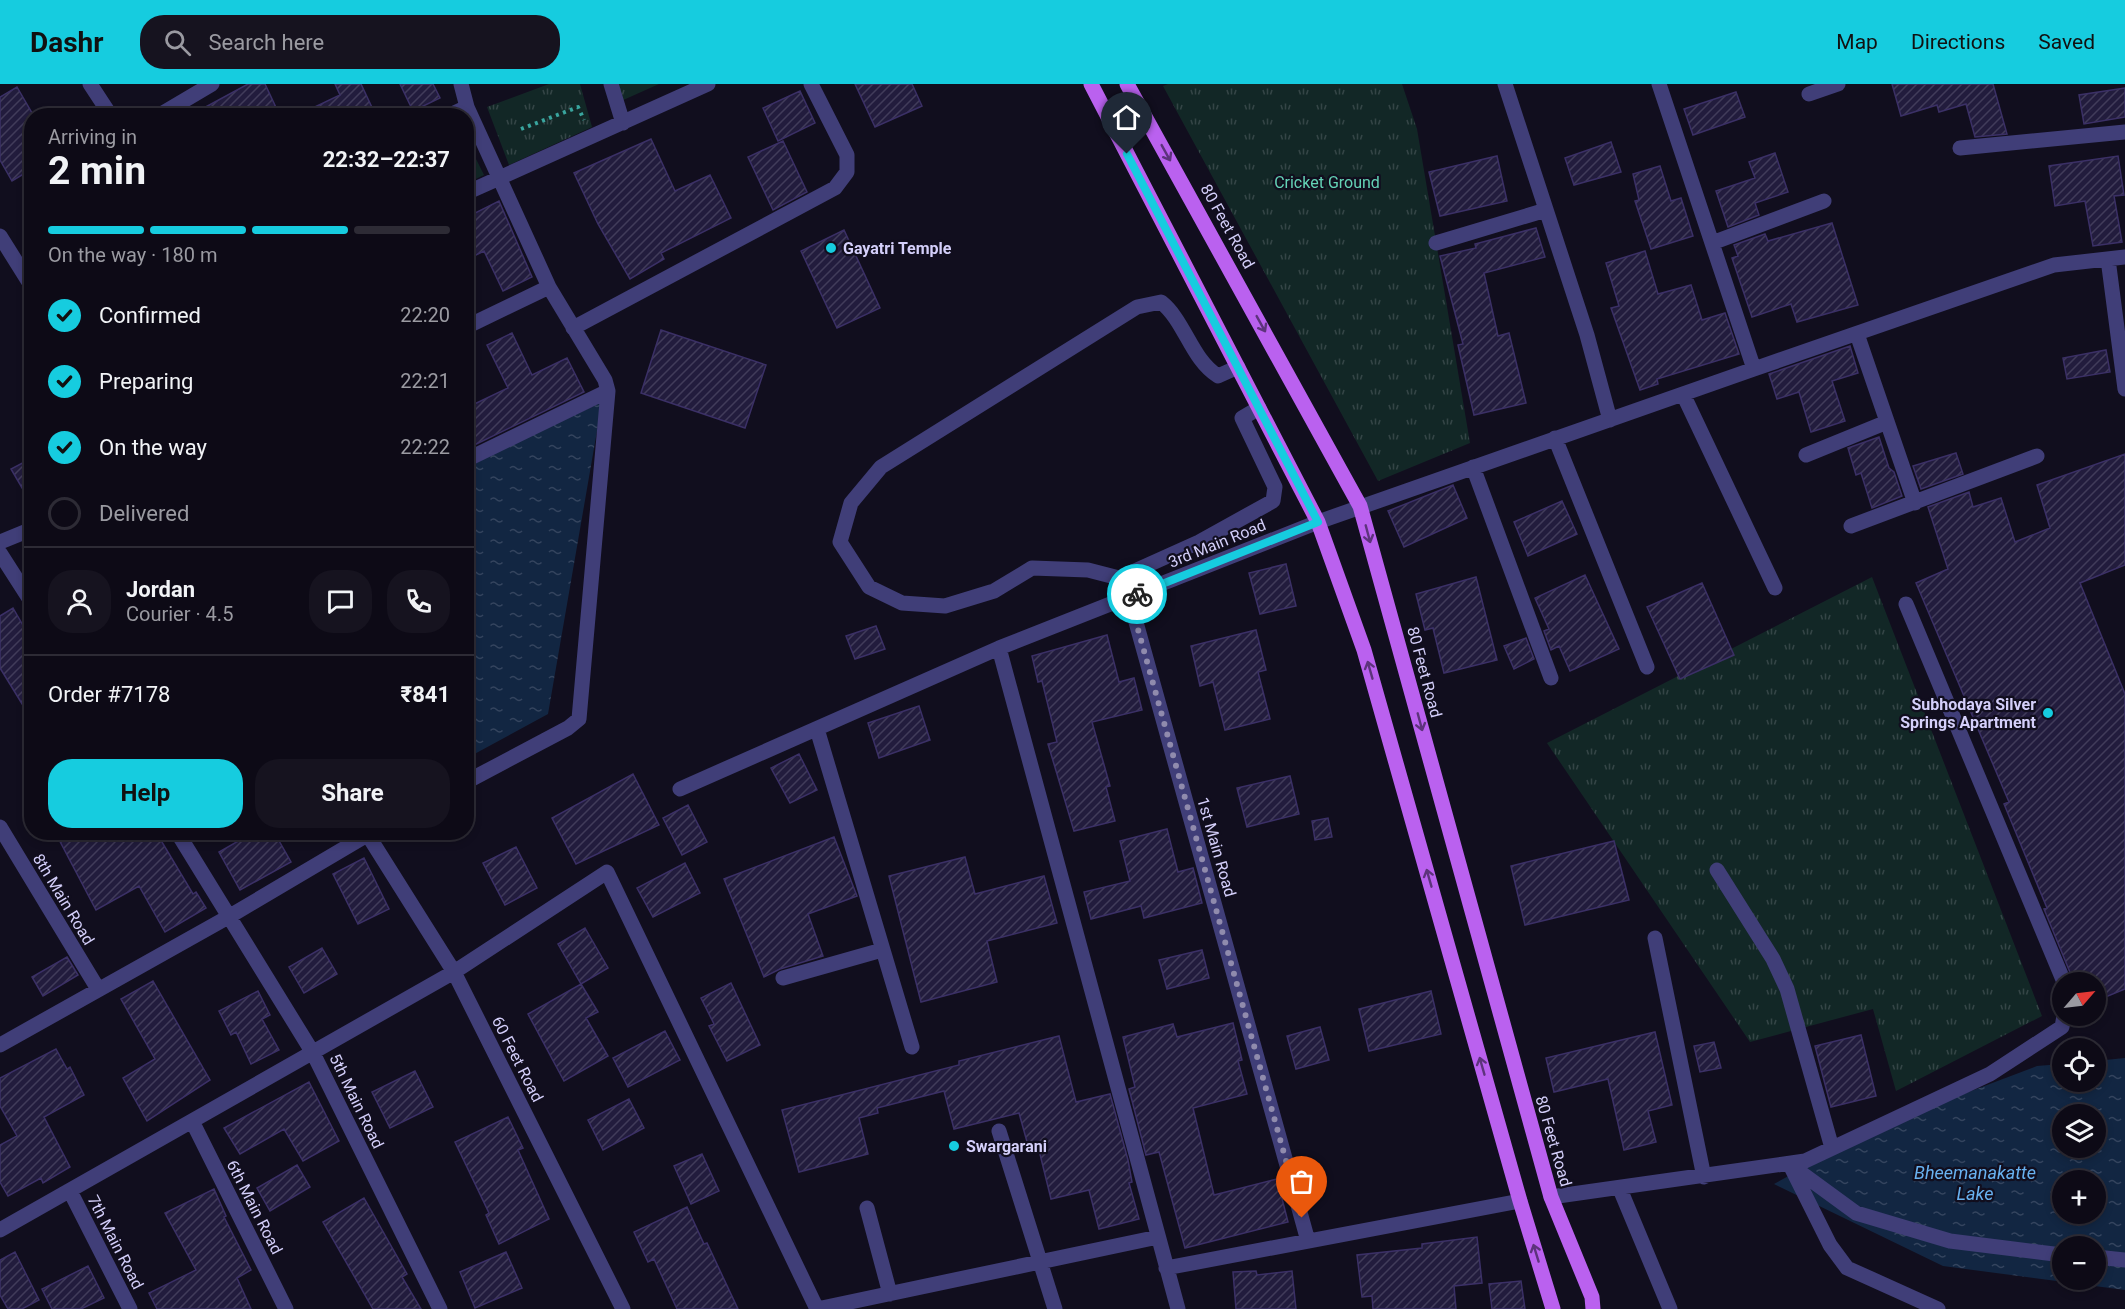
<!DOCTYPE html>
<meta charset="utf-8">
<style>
:root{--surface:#0d0a16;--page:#16131f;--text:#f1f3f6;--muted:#9a9aa1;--line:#2d2b35;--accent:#16ccdf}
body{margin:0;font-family:Roboto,sans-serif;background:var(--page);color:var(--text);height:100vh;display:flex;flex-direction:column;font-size:22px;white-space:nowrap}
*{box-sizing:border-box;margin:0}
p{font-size:20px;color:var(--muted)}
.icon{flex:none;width:33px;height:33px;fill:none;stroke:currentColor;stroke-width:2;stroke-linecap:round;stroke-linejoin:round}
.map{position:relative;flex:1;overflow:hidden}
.sheet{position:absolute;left:24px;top:24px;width:450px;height:732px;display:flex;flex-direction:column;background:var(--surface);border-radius:24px;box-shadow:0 3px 9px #0003,0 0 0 2px var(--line)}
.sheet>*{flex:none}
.needle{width:39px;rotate:62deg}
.fabs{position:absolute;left:2052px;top:888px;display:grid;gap:12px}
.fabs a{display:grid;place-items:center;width:54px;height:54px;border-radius:50%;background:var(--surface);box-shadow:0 3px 9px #0003,0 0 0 2px var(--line);font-size:30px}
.pin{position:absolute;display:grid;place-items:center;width:51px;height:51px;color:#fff;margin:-62px -26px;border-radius:50% 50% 50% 0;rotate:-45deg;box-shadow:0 0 6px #0007}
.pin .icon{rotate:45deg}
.courier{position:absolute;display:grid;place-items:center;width:60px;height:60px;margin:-30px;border:4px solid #16ccdf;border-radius:50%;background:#fff;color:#222;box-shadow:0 2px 8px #0007}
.summary em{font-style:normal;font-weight:700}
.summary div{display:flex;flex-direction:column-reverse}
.summary{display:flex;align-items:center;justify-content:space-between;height:102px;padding:0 24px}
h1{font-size:39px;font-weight:700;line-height:45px}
.bar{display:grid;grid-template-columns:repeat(4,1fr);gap:9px 6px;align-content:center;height:72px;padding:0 24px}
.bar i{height:8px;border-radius:4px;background:var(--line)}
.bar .current{background:var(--accent)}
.bar p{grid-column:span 4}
.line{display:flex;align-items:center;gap:15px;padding:0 24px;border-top:2px solid var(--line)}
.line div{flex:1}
.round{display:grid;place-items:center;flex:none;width:63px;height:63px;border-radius:24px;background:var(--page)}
ol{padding:0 24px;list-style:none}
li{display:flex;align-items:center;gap:18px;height:66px}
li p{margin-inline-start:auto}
li .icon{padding:6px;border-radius:50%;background:var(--accent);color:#111;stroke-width:4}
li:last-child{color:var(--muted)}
li i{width:33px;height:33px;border:3px solid var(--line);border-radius:50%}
.action{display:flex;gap:12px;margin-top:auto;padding:12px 24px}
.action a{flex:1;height:69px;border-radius:24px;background:var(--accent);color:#111;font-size:24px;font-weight:700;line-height:69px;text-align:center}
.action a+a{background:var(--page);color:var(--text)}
header{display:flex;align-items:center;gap:36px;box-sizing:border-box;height:84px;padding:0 30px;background:var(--accent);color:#111}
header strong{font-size:28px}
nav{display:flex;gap:33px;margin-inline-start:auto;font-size:21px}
.search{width:420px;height:54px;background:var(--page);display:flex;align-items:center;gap:15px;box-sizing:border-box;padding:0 21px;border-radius:24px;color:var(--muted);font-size:22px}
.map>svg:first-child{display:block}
</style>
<header>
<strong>Dashr</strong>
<div class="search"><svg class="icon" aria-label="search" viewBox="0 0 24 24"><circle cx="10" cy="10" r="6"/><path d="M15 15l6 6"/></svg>Search here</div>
<nav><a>Map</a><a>Directions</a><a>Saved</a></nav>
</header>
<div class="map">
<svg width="2125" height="1225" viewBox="0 0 2125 1225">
<defs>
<pattern id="grass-tufts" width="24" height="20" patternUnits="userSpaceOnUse" patternTransform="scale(1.5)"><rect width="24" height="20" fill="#122726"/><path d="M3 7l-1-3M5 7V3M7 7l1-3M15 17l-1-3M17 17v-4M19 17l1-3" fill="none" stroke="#344546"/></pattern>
<pattern id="water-ripples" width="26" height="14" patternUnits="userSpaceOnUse" patternTransform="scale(1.5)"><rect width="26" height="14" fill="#122642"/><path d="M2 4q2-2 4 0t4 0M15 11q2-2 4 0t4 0" fill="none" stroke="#34445e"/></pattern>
<pattern id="building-hatch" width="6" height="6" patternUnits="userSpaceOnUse" patternTransform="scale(1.5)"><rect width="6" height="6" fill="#221c3d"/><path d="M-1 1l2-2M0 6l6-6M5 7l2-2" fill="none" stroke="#413c5a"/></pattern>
</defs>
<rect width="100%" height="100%" fill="#110e1e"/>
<!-- grass -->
<path fill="url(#grass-tufts)" d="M549,0H580L592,43L509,81L487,23Z
M616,0H659L621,17Z
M1168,0H1402L1417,45L1470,359L1378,397L1163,2Z
M466,55L484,91L467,99H466Z
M1872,493L2042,932L1896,1007L1873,925L1750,958L1547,659Z"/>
<!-- water -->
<path fill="url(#water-ripples)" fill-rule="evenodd" d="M602,318L548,630L467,674V382Z
M2125,974V1206L1943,1182L1774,1100L1884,1040L2037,982L2062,980V998H2096V977ZM2062,1030H2096V1064H2062ZM2062,1096H2096V1130H2062ZM2062,1162H2096V1196H2062Z"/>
<!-- building -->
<path fill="url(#building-hatch)" stroke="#3b3066" stroke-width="1.5" d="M248,0H265L280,32H189Z
M335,0H361L376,32H296L340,11Z
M400,0H433L440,14L413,27Z
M855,0H912L922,22L875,43Z
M1892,0H1993L2007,50L1975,53L1966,20L1939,28L1937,21L1901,32Z
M17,3L32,29V85L12,97L0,76V13Z
M2125,4V33L2084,40L2079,11Z
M800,7L815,39L778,57L763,24Z
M1736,8L1745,33L1693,51L1684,25Z
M651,55L675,107L710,91L731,134L661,169L664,175L630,195L598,140L574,89Z
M783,57L807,108L773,126L748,73Z
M1611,58L1621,88L1574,101L1565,74Z
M1775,69L1788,108L1755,119L1759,131L1728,143L1716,107L1755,94L1749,78Z
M1497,72L1507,117L1440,132L1429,88Z
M2118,72L2124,111L2114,112L2122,158L2093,162L2085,117L2055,122L2049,82Z
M1660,82L1671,117L1681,114L1693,152L1651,165L1635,117L1639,116L1633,90Z
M499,117L532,193L503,207L484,167L466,176V139L475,134L473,130Z
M1832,139L1858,221L1797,238L1791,220L1752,233L1732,174L1738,172L1734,161L1765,150L1768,157Z
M1536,144L1545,173L1484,189L1498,252L1509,249L1526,319L1474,331L1458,261L1463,260L1440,172L1476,164L1475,160Z
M844,146L880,224L837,244L801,167Z
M1645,167L1658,210L1691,201L1702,236L1725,229L1739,270L1657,295L1658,300L1640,306L1611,224L1619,222L1606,179Z
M661,246L766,281L745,344L641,309Z
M512,249L532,291L567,274L584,308L466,365V324L508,304L487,261Z
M1850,262L1858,289L1832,297L1845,337L1811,348L1799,308L1777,315L1769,290Z
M2106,266L2110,288L2067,295L2063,274Z
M1879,353L1889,384L1894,388L1902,412L1872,424L1861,389L1856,391L1848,364Z
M1956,369L1963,390L1921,405L1913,382Z
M2125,370V481L2080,499L2125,610V905L2096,917V898H2074L2044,825L2047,824L2004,720L2009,718L1916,499L1948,485L1928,423L1969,408L1973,423L2001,414L2015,458L2050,444L2037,401Z
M32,374V421L11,385Z
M1453,401L1467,434L1404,463L1388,427Z
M1562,417L1577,450L1528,472L1514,438Z
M1286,480L1296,522L1260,530L1249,489Z
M1585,491L1619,565L1570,587L1559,562L1551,566L1544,547L1549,545L1535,514Z
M1476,493L1497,576L1444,589L1433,544L1425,546L1416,510Z
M1702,499L1734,571L1680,595L1647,523Z
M13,524L32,557V636L0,584V532Z
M876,542L885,565L855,575L846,552Z
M1256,546L1266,586L1258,588L1270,635L1225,646L1213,598L1200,602L1191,562Z
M1107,551L1119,598L1134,594L1142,626L1092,638L1110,702L1106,703L1115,737L1074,747L1048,660L1057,658L1042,597L1038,598L1032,572Z
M1526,554L1534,575L1514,585L1504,562Z
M919,622L930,656L879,674L868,639Z
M799,670L817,706L790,719L771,684Z
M633,690L659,741L576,780L552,734Z
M1290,692L1299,730L1247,743L1237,704Z
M688,721L707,758L682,771L663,734Z
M1328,734L1332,753L1315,756L1312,737Z
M1167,745L1178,788L1193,784L1202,819L1144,834L1141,822L1091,835L1084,808L1130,797L1120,757Z
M55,748H156L193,810L196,808L206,824L165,848L139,802L96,826Z
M254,748H274L291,778L240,806L219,768Z
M834,753L857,812L808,830L823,872L780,885L764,893L724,795Z
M1614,757L1629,816L1525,841L1511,782Z
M516,763L537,804L505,821L483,779Z
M965,773L975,810L1044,792L1057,839L987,857L997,898L921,918L889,792Z
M364,774L389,825L358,840L333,790Z
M685,779L700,809L653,833L637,804Z
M585,844L608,884L581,900L558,860Z
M322,864L337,890L304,909L289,883Z
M1202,866L1209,894L1167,905L1159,876Z
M67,873L78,891L43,912L32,893Z
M153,897L210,996L147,1037L123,994L155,975L121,915Z
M731,899L760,961L727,977L709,942L714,940L701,914Z
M581,900L598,928L586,934L608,972L564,997L528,930Z
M258,907L270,931L262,935L279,966L251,980L236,948L231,951L219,927Z
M1431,907L1441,950L1369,967L1359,925Z
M1233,939L1242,976L1238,977L1247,1010L1193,1024L1214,1111L1277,1095L1288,1138L1185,1164L1159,1068L1146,1071L1129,1005L1135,1003L1123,953L1173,940L1177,953Z
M1320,943L1329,976L1296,985L1287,952Z
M665,947L680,976L628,1003L613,974Z
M1655,948L1672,1021L1648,1027L1656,1058L1624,1066L1608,995L1554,1008L1546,974Z
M1861,951L1876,1012L1831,1023L1815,962Z
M1059,952L1076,1018L1110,1010L1128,1076L1132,1098L1129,1099L1139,1135L1099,1145L1089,1106L1051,1115L1038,1062L1029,1065L1019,1029L954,1045L944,1007L877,1024L878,1029L859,1034L868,1070L799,1088L782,1026L959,981V977Z
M1714,958L1721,984L1700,988L1694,962Z
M56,965L67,985L70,983L84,1011L44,1033L70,1083L43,1099L41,1094L8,1112L0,1098V1061L17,1052L0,1022V994Z
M415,987L433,1023L390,1044L372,1008Z
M309,998L339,1057L303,1077L284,1045L240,1070L224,1044Z
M629,1015L644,1044L603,1066L588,1036Z
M508,1033L523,1064L518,1066L549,1135L499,1160L486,1131L489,1129L455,1058Z
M702,1070L719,1107L691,1120L674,1082Z
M297,1081L310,1103L270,1127L257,1104Z
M214,1105L226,1132L224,1133L251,1186L237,1194L251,1225H157L149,1209L196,1186L165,1129Z
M364,1114L407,1190L402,1193L421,1225H373L323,1138Z
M687,1123L704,1160L707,1159L738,1225H677L654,1175L648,1178L634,1148Z
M1477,1153L1482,1199L1454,1202L1456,1225H1373L1372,1212L1362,1213L1357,1171L1422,1164V1160Z
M15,1168L39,1216L22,1225H8L0,1211V1176Z
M506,1168L522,1204L475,1224L460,1188Z
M88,1182L104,1214L81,1225H52L42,1205Z
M1256,1187L1257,1191L1292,1187L1296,1225H1236L1233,1188Z
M1521,1197L1525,1225H1492L1489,1200Z"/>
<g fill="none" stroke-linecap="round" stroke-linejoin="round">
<!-- path -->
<path stroke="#39a59e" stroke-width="4" stroke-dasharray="3 4.5" stroke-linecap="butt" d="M521,45L578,23L584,36"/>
<!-- minor -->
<path stroke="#403e78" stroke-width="15" d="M90,0L111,32
M461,0L467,23L549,203L605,296L608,307L579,635L568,644L466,698
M611,0L623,39
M1505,0L1587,251L1610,336
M1659,0L1754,285
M1809,10L1838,0
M158,32L212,0
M448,32L467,23
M1960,64L2125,48
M466,109L708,0
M0,152L32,203
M1436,159L1546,126
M1712,159L1824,117
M2108,175L2125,305
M466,243L549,203
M573,244L835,104L847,88V71L811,0
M1857,250L1915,419
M1238,283L1218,292C1191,275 1185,237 1161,218L1137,223L881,383L851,419L840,458L869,503L902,519L945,522L994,507L1032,484L1088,486L1119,494L1199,458L1273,417L1275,403L1242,334L1259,324
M1683,310L1775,504
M1555,354L1647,583
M1806,371L1887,338
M466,376L608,307
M1473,383L1551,594
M1851,442L2037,372
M0,458L32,445
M0,469L32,519
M1129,513L1308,1157
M1906,520L2064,898
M999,564L1318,438L1754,285L2054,181L2125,173
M817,645L912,963
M680,705L999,564L1178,1225
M0,743L98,905
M177,748L313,969L440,1225
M366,748L454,888L623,1225
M1717,786L1773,875L1787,905L1832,1064
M1655,854L1704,1093
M783,894L882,866
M0,961L230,832L372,748
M192,1037L286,1225
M999,1047L1055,1225
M1789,1080L1856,1129L1950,1157L2062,1171
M1791,1083L1830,1161L1847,1184L1938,1225
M1620,1105L1670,1225
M70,1107L130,1225
M1551,1113L1805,1077L1990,990L2062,943L2064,932
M867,1124L890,1210
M0,1146L454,888L607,788L817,1225
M2096,1173L2125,1176
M1166,1184L1520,1117
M817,1225L1158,1153"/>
<!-- major -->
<path stroke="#ba61ef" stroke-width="15" d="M1091,0L1318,438L1364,566L1520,1117L1553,1225
M1127,0L1360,422L1551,1113L1592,1213L1593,1225"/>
</g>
<!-- one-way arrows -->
<defs><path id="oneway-shaft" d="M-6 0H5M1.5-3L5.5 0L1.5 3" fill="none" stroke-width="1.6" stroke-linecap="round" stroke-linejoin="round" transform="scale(1.5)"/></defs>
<g stroke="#5d337c">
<use href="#oneway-shaft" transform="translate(1166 69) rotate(61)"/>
<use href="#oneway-shaft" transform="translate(1261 240) rotate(61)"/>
<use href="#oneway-shaft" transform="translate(1368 450) rotate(75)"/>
<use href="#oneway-shaft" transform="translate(1370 586) rotate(-106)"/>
<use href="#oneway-shaft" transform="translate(1420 638) rotate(75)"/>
<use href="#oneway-shaft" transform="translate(1429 794) rotate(-106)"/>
<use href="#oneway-shaft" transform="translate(1482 982) rotate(-106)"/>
<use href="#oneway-shaft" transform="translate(1536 1169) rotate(-107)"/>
</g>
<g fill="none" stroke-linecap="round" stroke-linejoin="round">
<!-- done -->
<path stroke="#908bad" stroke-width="6" stroke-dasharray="0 10.8" d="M1137,510L1129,513L1302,1134"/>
<!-- route -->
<path stroke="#16ccdf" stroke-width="8" d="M1127,70L1318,438L1137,510"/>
</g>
<!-- markers -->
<g fill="#16ccdf" stroke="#110e1e" stroke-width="2">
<circle cx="831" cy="164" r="6"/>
<circle cx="2048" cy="629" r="6"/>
<circle cx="954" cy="1062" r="6"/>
</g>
<g text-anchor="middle" stroke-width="4.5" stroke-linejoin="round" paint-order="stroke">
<!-- park labels -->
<g font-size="16" fill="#64d2b6" stroke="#110e1e">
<text x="1327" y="104">Cricket Ground</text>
</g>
<!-- street labels -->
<g font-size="16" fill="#d4cffa" stroke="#110e1e">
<text transform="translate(1228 142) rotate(61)" y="6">80 Feet Road</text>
<text transform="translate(1217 459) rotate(-22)" y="6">3rd Main Road</text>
<text transform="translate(1425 588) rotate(75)" y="6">80 Feet Road</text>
<text transform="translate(1217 763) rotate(74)" y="6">1st Main Road</text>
<text transform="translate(64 815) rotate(59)" y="6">8th Main Road</text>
<text transform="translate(518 975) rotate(63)" y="6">60 Feet Road</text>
<text transform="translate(357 1017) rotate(64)" y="6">5th Main Road</text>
<text transform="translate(1554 1057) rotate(74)" y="6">80 Feet Road</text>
<text transform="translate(255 1123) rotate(63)" y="6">6th Main Road</text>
<text transform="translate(116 1158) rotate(63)" y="6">7th Main Road</text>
</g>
<!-- poi labels -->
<g font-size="16" font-weight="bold" fill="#d4cffa" stroke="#110e1e" text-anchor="start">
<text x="843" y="170">Gayatri Temple</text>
<text x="2036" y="626" text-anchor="end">Subhodaya Silver<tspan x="2036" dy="18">Springs Apartment</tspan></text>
<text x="966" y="1068">Swargarani</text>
</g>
<!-- water labels -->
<g font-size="18" font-style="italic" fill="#68b1f0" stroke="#110e1e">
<text x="1975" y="1095">Bheemanakatte<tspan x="1975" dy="21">Lake</tspan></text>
</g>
</g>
</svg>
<div class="fabs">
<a><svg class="needle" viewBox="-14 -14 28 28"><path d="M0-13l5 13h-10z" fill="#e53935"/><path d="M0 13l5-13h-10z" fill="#9a9aa1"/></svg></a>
<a><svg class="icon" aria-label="locate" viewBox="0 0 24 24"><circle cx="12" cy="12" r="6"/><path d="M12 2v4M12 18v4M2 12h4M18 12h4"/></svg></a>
<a><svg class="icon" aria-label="layers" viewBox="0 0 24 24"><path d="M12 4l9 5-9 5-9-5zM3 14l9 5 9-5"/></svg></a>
<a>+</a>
<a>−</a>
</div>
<div class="pin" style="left:1302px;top:1134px;background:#ea580c"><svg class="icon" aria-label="bag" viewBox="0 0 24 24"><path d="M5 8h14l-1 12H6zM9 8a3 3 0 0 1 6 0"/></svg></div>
<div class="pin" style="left:1127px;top:70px;background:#1f2937"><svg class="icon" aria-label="home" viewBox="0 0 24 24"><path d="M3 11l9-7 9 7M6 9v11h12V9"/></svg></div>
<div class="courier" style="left:1137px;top:510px"><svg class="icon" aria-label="bike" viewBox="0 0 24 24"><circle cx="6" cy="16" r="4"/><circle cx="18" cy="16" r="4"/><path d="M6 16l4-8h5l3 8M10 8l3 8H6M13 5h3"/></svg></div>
<section class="sheet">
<div class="summary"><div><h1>2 min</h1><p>Arriving in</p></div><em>22:32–22:37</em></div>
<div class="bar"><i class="current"></i><i class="current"></i><i class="current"></i><i></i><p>On the way · 180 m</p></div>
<ol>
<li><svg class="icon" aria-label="check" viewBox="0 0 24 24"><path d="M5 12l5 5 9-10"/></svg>Confirmed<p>22:20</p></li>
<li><svg class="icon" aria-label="check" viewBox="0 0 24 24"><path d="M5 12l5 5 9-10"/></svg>Preparing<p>22:21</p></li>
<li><svg class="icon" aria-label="check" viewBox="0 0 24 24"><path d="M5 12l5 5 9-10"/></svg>On the way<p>22:22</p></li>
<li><i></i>Delivered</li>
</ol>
<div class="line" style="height:108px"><a class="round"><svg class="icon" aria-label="person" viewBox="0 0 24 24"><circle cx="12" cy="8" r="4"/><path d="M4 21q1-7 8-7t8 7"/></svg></a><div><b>Jordan</b><p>Courier · 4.5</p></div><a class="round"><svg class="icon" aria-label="chat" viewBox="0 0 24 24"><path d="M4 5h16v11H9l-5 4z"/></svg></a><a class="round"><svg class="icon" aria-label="phone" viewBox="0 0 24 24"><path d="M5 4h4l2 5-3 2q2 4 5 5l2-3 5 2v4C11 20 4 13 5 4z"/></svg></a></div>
<div class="line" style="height:78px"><div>Order #7178</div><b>₹841</b></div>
<div class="action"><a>Help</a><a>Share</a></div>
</section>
</div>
